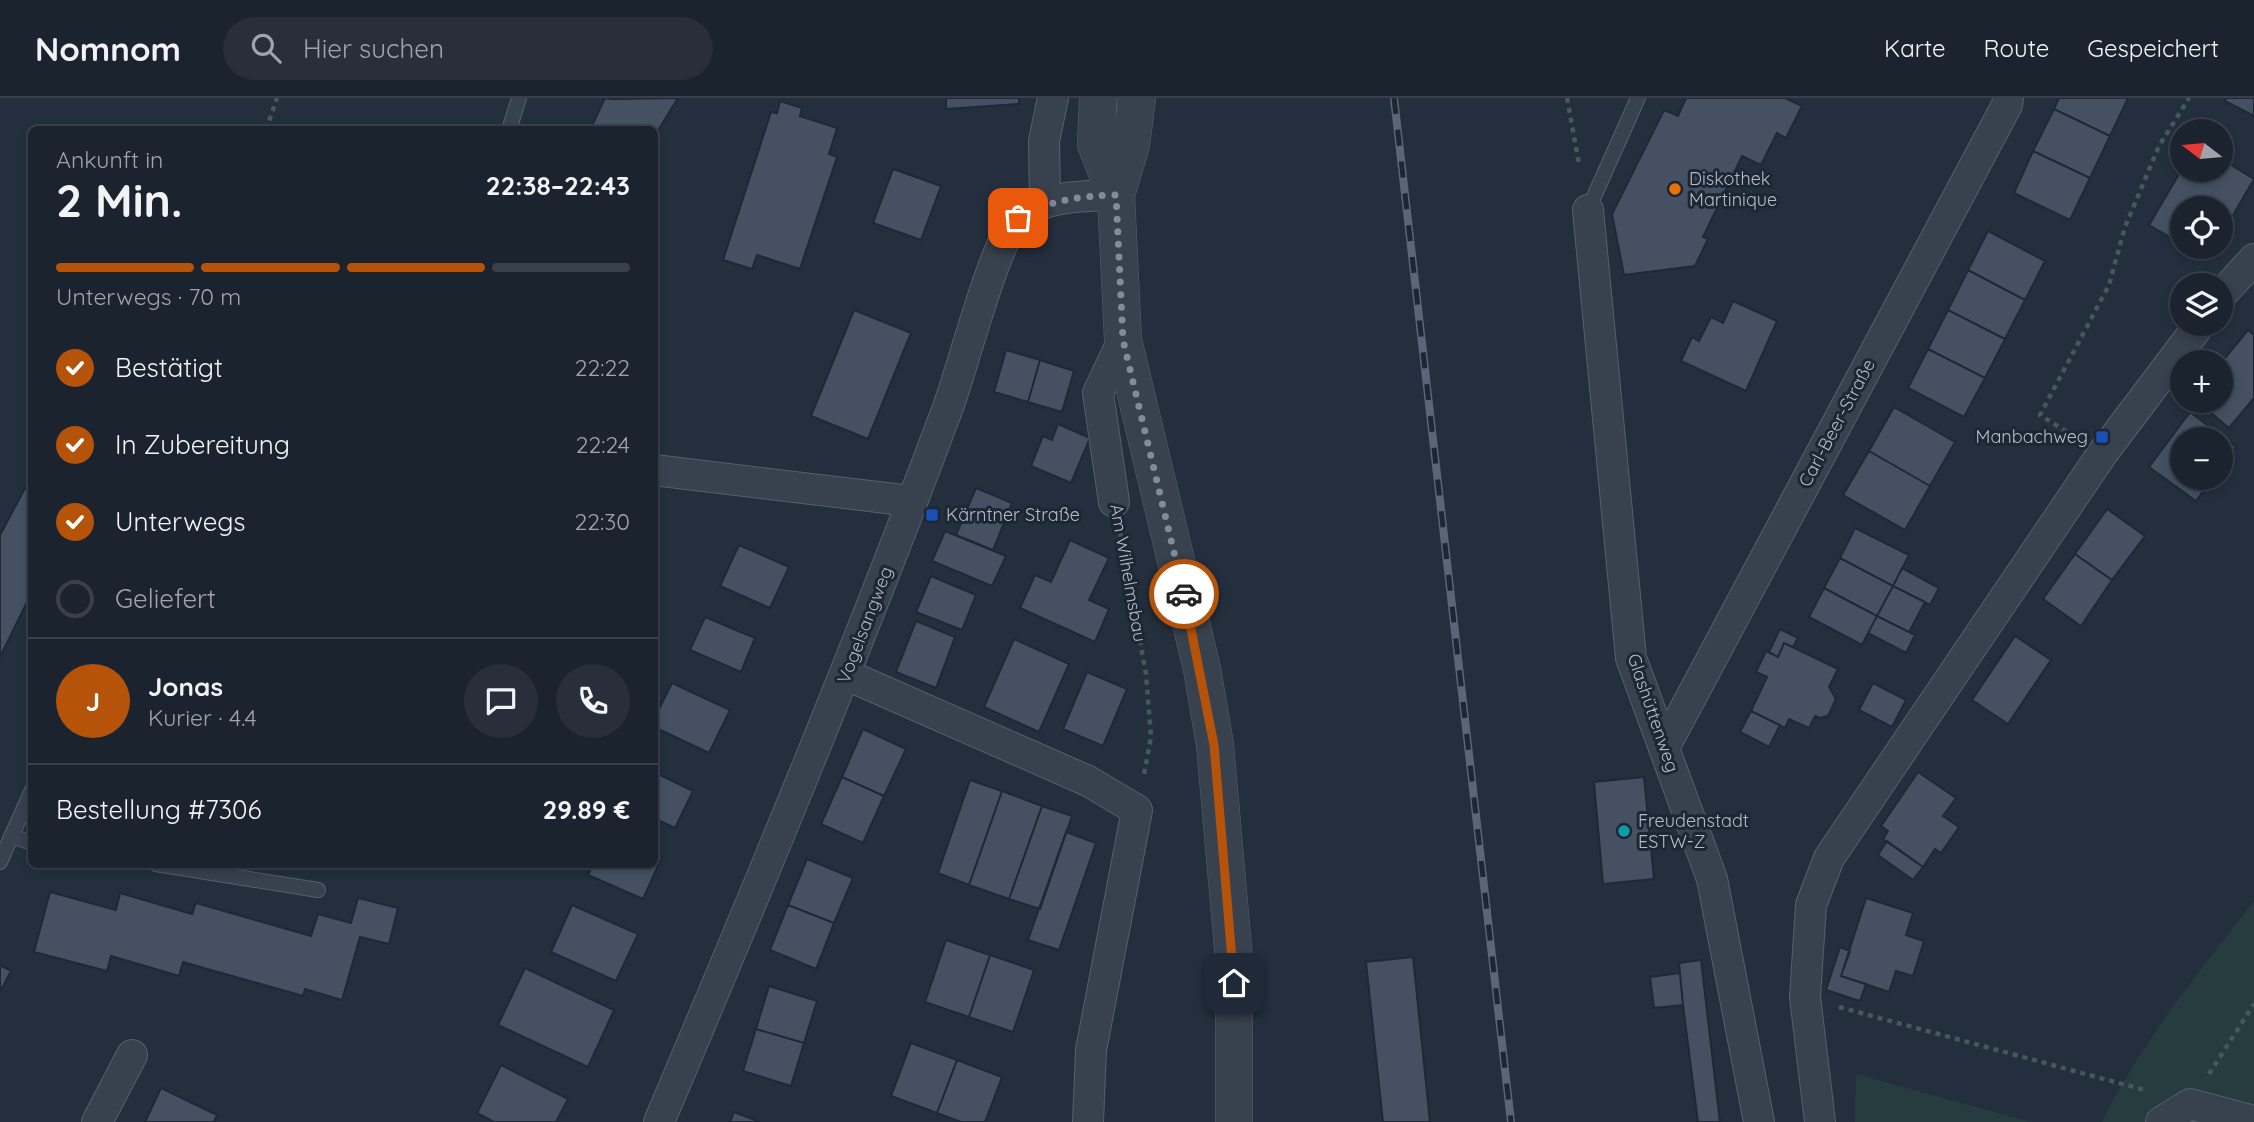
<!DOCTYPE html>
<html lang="de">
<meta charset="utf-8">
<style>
:root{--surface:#1b232e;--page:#282f3a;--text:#f1f3f6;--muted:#a0a4aa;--line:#39404a;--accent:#b45309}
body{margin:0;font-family:Quicksand,sans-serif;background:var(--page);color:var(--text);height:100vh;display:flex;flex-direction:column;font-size:26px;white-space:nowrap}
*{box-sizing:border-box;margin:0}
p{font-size:23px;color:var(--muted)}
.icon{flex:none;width:38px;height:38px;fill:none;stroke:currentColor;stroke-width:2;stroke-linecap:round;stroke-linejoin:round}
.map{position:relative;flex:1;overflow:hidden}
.side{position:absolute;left:28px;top:28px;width:630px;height:742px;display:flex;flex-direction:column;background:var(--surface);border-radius:10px;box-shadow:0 4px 10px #0003,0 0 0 2px var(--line)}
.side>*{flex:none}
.needle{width:46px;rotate:286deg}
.fabs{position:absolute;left:2170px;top:21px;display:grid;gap:14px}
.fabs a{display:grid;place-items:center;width:63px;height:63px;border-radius:50%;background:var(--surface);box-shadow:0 4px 10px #0003,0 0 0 2px var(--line);font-size:35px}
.pin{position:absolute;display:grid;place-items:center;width:60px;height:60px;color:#fff;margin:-30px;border-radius:14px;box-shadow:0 4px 10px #0006}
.courier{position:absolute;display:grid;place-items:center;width:70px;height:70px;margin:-35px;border:5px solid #b45309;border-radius:50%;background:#fff;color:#222;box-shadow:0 2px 9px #0007}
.headline em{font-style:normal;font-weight:700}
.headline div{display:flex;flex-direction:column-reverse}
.headline{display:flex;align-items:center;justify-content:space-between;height:119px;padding:0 28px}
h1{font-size:46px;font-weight:700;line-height:52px}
.bar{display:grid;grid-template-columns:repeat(4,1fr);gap:10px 7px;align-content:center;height:84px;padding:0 28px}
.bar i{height:9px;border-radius:5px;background:var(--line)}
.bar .active{background:var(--accent)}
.bar p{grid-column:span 4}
.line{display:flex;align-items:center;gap:18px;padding:0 28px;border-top:2px solid var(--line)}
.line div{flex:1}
.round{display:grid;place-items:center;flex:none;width:74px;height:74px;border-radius:37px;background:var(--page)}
ol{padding:0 28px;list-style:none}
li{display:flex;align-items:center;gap:21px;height:77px}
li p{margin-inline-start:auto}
li .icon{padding:7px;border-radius:50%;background:var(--accent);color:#fff;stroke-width:4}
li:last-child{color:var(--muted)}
li i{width:38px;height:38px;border:4px solid var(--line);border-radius:50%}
header{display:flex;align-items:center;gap:42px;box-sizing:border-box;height:98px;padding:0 35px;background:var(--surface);border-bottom:2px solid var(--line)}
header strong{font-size:33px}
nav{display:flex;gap:38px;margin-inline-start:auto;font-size:24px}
.search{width:490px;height:63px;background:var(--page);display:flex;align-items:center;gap:18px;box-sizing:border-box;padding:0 24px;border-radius:38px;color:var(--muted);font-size:26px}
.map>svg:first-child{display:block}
</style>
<header>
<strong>Nomnom</strong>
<div class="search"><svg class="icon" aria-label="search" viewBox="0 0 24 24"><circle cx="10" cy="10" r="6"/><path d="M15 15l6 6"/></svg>Hier suchen</div>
<nav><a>Karte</a><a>Route</a><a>Gespeichert</a></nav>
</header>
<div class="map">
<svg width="2254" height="1024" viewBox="0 0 2254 1024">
<rect width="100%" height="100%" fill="#242f3e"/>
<!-- green -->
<path fill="#263c3f" d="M2254,803V1024H2102C2142,943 2199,874 2254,803Z
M1856,976L2031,1024H1855Z"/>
<!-- building -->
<path fill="#455162" stroke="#1f2835" stroke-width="2" d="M605,0L612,1L678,0L654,39V32H590Z
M946,0H1019V6L946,11Z
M1686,0H1785L1802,8L1786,40L1777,35L1761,67L1742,58L1703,139L1708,141L1695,168L1624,177L1612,116L1664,12L1678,18Z
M2059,0H2128L2110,38L2054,11Z
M2227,0H2254V18L2225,3Z
M780,3L802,10L800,18L837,30L829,56L837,59L800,171L757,157L752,171L723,162L771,14L777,15Z
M2054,11L2110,38L2090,80L2033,53Z
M2033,53L2090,80L2070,122L2014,95Z
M2221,61L2254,81L2221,138V110H2182V146L2149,127L2182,71L2221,72Z
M893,71L941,88L921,142L873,125Z
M1988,133L2045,163L2025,202L1968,172Z
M2187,149H2214L2207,161Z
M1968,172L2025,202L2005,241L1948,212Z
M1733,203L1777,223L1746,293L1681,263L1692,239L1699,243L1711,219L1723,225Z
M854,212L911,235L868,341L811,318Z
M1948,212L2005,241L1985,280L1928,251Z
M2248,232L2254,237V300L2229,330L2197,303H2221V265Z
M1928,251L1985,280L1964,319L1908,290Z
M1006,252L1040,262L1028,304L994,294Z
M1040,262L1074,273L1062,314L1028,304Z
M1894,309L1955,344L1930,388L1869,353Z
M2190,314L2236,349L2221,369V341H2182V380H2213L2196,403L2149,369Z
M1058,326L1090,340L1071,385L1031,368L1043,338L1052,342Z
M1869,353L1930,388L1905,432L1843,397Z
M32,377V502H28L0,559V437Z
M976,390L1012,405L993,452L956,437Z
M2107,411L2145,438L2112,482L2075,456Z
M1855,430L1909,457L1893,488L1840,460Z
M945,433L1006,458L992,488L932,463Z
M1070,442L1109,460L1089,502L1109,511L1095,544L1020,510L1035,477L1051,484Z
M739,447L789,469L770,510L720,488Z
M2075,456L2112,482L2081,528L2043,501Z
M1840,460L1893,488L1877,518L1824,490Z
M1902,470L1939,490L1930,507L1893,488Z
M931,478L976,497L962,532L916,514Z
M1893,488L1925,504L1909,534L1877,518Z
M1824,490L1877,518L1862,547L1809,519Z
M1877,518L1915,537L1906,555L1868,535Z
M705,519L755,540L741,574L690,552Z
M916,523L955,539L936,590L896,574Z
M1780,531L1798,540L1793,549L1784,545L1778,559L1769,554Z
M2015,538L2051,562L2008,626L1972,602Z
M1014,541L1069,566L1039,634L984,609Z
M1784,545L1838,571L1829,589L1836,601L1828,618L1820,620L1815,618L1809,630L1789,621L1785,630L1751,613L1767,579L1756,574L1766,553L1778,559Z
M1087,574L1127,591L1103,648L1063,631Z
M672,585L730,612L709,655L654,629V621Z
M1873,585L1906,602L1892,629L1859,612Z
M1751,613L1780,627L1769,649L1740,634Z
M863,631L906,651L884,698L842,679Z
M654,674L693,693L675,730L654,720Z
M1918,674L1956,700L1943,718L1959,729L1941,755L1935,751L1923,769L1883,741L1888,733L1881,728Z
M842,679L884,698L863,745L821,726Z
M1644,679L1654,781L1603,786L1594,684Z
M970,682L1002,693L969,787L938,775Z
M1002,693L1042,708L1009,801L969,787Z
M1042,708L1072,718L1040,811L1009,801Z
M1066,734L1096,745L1059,852L1028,842Z
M1887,743L1923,769L1913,782L1878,757Z
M654,756L662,759L643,801L588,777L593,766H654Z
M807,761L853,780L834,825L788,807Z
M50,794L116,812L120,795L192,816L196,805L311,838L318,816L351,825L358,800L398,810L389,846L360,839L342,902L305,891L303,898L183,864L179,878L111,858L107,873L34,854Z
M1866,800L1913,815L1906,837L1924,843L1913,878L1896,873L1889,894L1841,878Z
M572,807L638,836L616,883L551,854Z
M788,807L834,825L816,871L770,852Z
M946,842L990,857L969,919L925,904Z
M1840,849L1850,853L1841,878L1866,886L1860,903L1826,892Z
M990,857L1034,872L1013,934L969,919Z
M1413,859L1430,1024H1383L1366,864Z
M1701,862L1720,1024H1698L1683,907L1679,865Z
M0,867L11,873L0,894Z
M525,870L614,912L588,969L498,927Z
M1680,875L1683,907L1654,910L1650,879Z
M769,888L817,903L804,945L756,931Z
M756,931L804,945L791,988L743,973Z
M911,945L957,962L937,1015L891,998Z
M957,962L1002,979L985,1024H961L937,1015Z
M501,967L568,1001L556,1024H494L477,1015Z
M161,990L217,1017L214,1024H145Z
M734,1014L760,1024H730Z"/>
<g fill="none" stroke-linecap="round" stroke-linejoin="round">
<defs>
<path id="service" d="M509,32L519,0
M1588,112L1638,0
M11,738L32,745
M0,764L32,692
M156,766L318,792"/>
<path id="minor" d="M1045,105L1044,43L1053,0
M1588,112L1631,560L1712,781L1759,1024
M2221,197L2254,161
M654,372L911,403
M1114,404L1098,295L1123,242
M847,577L1088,683L1137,712L1091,952L1088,1024
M1664,650L2007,7L2008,0
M97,1024L132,957
M659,1024C759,788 857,552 947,312C962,273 994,144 1018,120C1042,97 1086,98 1116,97
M1820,1024L1805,899L1811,807L1829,760L2102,356L2200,226
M2161,1024L2190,1006L2254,1023"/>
<path id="tertiary" d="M1098,0L1096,46L1116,97
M1137,0L1131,47L1116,97L1123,242L1202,571L1215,647L1234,861V1024"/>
</defs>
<!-- service casing -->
<use href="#service" stroke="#565f6c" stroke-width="16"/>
<!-- minor casing -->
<use href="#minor" stroke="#565f6c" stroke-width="32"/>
<!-- tertiary casing -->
<use href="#tertiary" stroke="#565f6c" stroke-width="38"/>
<!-- path -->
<path stroke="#44595c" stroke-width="4.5" stroke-dasharray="5 5" stroke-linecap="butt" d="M1567,0L1579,66
M266,32L277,0
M2075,339L2040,317L2109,187L2125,129L2159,48L2189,0
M1120,434L1146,576L1151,639L1144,677
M1839,909L2148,993
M2209,976L2254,906"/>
<!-- service -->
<use href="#service" stroke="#38414e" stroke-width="14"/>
<!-- minor -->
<use href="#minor" stroke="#38414e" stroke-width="30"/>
<!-- tertiary -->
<use href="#tertiary" stroke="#38414e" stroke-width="37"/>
<defs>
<path id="rail" d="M1394,0L1511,1024"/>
</defs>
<!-- rail casing -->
<use href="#rail" stroke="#5a6575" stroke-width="8"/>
<!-- rail -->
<use href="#rail" stroke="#1d2633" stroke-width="5" stroke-dasharray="16" stroke-linecap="butt"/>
</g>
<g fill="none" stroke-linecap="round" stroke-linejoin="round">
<!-- done -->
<path stroke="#828b98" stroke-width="7" stroke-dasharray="0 12.6" d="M1018,120C1050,102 1079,98 1116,97L1123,242L1184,496"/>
<!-- route -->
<path stroke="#b45309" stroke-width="9" d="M1184,496L1214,647L1234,885"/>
</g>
<!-- markers -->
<circle fill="#e8710a" stroke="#1d2633" stroke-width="2.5" cx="1675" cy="91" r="7"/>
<g fill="#1a4fb4" stroke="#1d2633" stroke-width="2.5">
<rect x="2095" y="332" width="14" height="14" rx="3.5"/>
<rect x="925" y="410" width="14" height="14" rx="3.5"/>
</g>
<circle fill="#0f9aa8" stroke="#1d2633" stroke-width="2.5" cx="1624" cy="733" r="7"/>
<g text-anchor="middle" stroke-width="6" stroke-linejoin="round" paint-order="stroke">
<!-- poi labels -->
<g font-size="18" fill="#b4bcc9" stroke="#1d2633" text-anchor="start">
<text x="1689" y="87">Diskothek<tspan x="1689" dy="21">Martinique</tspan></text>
<text x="2088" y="345" text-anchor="end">Manbachweg</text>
<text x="946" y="423">Kärntner Straße</text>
<text x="1638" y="729">Freudenstadt<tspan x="1638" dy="21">ESTW-Z</tspan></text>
</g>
<!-- street labels -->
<g font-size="18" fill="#b4bcc9" stroke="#1d2633">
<text transform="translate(1837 325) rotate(-62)" y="6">Carl-Beer-Straße</text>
<text transform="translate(1128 475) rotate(80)" y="6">Am Wilhelmsbau</text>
<text transform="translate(865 527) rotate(-69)" y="6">Vogelsangweg</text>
<text transform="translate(1653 615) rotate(71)" y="6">Glashüttenweg</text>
</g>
</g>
</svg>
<div class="fabs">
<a><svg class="needle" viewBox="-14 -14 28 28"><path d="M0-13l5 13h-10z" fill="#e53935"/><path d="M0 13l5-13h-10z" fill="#a0a4aa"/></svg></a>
<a><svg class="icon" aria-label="locate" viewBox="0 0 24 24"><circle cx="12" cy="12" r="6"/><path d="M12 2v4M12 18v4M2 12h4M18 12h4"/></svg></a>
<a><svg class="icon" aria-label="layers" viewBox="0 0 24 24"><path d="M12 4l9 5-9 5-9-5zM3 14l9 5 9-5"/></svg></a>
<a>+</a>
<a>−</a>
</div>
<div class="pin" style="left:1018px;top:120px;background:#ea580c"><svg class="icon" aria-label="bag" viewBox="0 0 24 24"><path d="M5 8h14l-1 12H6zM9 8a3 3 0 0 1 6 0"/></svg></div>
<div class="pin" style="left:1234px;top:885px;background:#1f2937"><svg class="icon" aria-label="home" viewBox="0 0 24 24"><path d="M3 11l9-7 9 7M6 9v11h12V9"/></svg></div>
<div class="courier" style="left:1184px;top:496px"><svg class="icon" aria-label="car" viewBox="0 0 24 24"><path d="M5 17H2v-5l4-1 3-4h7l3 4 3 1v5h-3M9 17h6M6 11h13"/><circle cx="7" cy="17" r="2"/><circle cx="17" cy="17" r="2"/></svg></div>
<section class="side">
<div class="headline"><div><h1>2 Min.</h1><p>Ankunft in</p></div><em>22:38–22:43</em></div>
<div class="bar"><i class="active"></i><i class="active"></i><i class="active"></i><i></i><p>Unterwegs · 70 m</p></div>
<ol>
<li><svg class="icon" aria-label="check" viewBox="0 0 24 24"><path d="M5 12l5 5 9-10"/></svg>Bestätigt<p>22:22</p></li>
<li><svg class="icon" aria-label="check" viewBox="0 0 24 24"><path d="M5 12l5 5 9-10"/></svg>In Zubereitung<p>22:24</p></li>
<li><svg class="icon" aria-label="check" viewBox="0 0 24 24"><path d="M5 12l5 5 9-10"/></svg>Unterwegs<p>22:30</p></li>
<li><i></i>Geliefert</li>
</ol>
<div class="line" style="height:126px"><b class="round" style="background:var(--accent);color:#fff">J</b><div><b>Jonas</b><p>Kurier · 4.4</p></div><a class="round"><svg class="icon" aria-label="chat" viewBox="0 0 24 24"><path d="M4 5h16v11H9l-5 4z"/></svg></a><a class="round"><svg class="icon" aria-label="phone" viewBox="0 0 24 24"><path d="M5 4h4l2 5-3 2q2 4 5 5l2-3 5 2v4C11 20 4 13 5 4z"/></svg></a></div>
<div class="line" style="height:91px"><div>Bestellung #7306</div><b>29.89 €</b></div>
</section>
</div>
